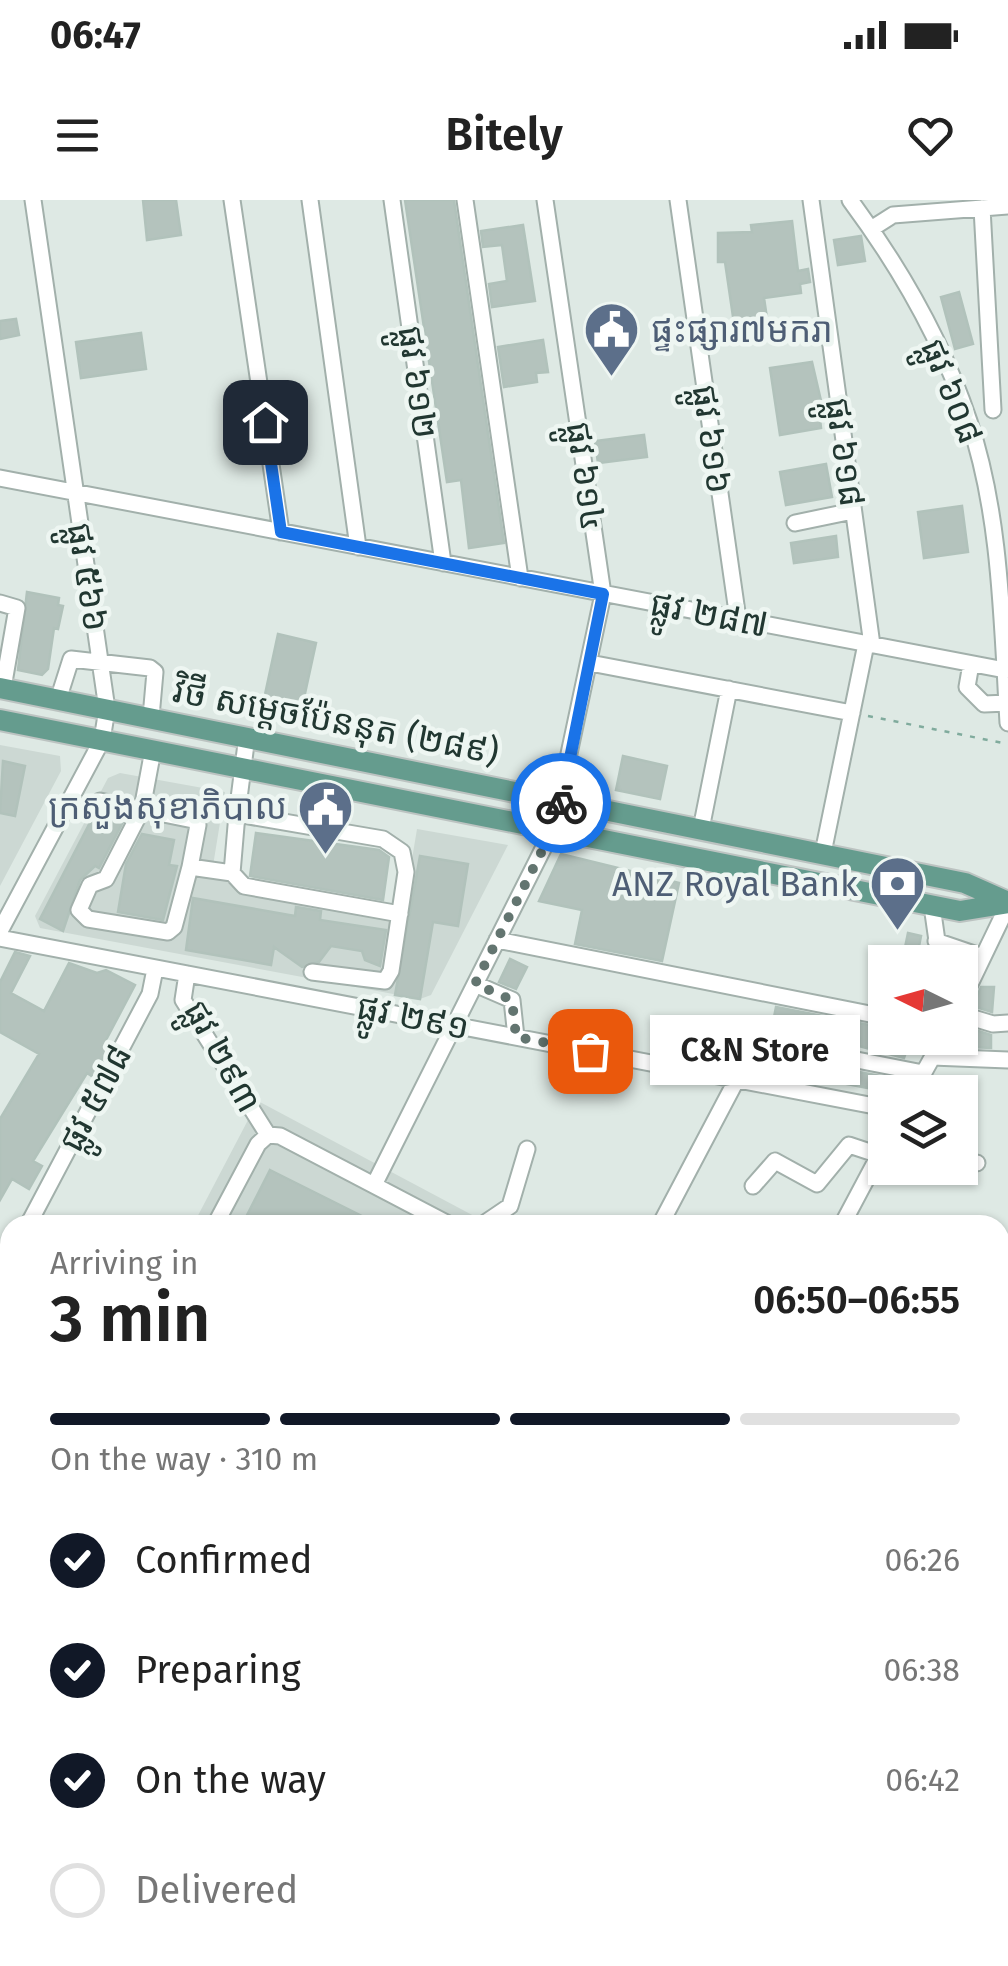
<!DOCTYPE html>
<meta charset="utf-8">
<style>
:root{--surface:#fff;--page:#f6f6f6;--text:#222;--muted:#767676;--line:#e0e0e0;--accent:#111827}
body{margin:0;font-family:"Fira Sans","Noto Sans Khmer",sans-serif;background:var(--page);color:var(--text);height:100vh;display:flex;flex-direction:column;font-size:38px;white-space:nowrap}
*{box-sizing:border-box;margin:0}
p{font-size:32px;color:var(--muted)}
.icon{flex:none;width:55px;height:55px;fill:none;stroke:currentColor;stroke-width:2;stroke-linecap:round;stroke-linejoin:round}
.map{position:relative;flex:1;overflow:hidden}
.panel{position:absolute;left:0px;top:1015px;width:1010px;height:752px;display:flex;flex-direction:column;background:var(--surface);border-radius:30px 30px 0 0;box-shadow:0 2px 8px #0004}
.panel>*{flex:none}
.needle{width:65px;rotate:275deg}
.tools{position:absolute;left:868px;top:745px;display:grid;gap:20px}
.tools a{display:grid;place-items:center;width:110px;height:110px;border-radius:0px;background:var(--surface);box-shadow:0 2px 8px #0004;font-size:50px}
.pin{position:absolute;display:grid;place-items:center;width:85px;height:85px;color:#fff;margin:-42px;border-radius:20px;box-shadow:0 5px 15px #0006}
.courier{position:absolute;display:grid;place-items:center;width:100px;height:100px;margin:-50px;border:8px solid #1a73e8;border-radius:50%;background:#fff;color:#222;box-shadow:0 2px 12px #0007}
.bubble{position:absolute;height:70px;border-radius:0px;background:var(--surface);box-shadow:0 2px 8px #0004;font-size:32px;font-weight:600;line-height:70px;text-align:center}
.summary em{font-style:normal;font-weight:600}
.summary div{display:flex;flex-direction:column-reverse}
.summary{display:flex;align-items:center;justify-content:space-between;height:170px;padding:0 50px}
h1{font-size:65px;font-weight:600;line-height:75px}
.bar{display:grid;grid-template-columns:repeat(4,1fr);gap:15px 10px;align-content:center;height:120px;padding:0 50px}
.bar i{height:12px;border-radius:8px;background:var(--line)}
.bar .active{background:var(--accent)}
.bar p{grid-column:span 4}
ol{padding:0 50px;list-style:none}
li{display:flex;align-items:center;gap:30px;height:110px}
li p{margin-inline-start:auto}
li .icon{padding:10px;border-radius:50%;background:var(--accent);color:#fff;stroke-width:4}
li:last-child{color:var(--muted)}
li i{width:55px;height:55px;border:5px solid var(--line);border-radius:50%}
.status{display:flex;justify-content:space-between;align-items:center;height:70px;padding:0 50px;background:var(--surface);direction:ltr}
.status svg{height:28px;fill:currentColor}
header{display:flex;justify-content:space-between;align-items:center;height:130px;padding:0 50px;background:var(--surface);font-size:45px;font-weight:600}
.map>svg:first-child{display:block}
</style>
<div class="status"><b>06:47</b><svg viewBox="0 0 49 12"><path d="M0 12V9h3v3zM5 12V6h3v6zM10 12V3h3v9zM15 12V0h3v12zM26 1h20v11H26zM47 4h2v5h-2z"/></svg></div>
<header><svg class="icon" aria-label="menu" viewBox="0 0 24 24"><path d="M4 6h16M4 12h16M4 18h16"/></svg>Bitely<svg class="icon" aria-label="heart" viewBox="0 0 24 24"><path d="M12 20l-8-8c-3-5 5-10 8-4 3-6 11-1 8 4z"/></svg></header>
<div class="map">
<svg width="1008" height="1766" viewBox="0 0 1008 1766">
<rect width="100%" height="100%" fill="#dee9e4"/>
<!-- built -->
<path fill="#ccd8d3" d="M0,545L60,556L61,571L0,686Z
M120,573L225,592L211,678L404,707L417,629L508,645L431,795L420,799L40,728L35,716L108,578Z
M258,901L491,1025H193Z"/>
<!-- building -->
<path fill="#b4c3bd" stroke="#b1c2bb" stroke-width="2.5" d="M143,0H176L181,35L147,40Z
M405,0H454L504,343L469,348L461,280L447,282Z
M792,21L798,71L808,69L810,82L800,84L801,93L764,98L769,132L736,137L725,62H718V33L752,32L751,25Z
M523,25L535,101L492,107L489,84L507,81L502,45L483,47L481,31Z
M861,36L865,61L838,65L834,40Z
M959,92L973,144L955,149L941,97Z
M16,119L19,135L0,139V121Z
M141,133L146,169L81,178L76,142Z
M543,140L548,172L536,173L537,182L504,187L498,147Z
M812,162L825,218L820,219L821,228L780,235L770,168Z
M644,235L647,257L598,263L595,241Z
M826,264L832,297L786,305L780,272Z
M962,306L968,352L924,358L918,312Z
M836,336L838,357L794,363L791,343Z
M27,392L59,398L58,405L63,406L58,429L54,428L48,469L42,475L18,470Z
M278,434L316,443L299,521L261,513Z
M623,556L667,566L660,599L616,590Z
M3,561L25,566L15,616L0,613Z
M96,611L125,618L99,668L95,666L80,680L63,731L40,719Z
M256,633L379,650L389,657L383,700L250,676Z
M142,634L174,640L169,665L177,666L163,720L118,712L126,664Z
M561,654L679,683L662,761L575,744L582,710L539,701Z
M420,656L468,664L458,726L433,722L420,799L395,795Z
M193,698L295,716L296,707L321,711L320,720L386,730L380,766L365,760L362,751L331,746L319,762L302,767L274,747L271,765L186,750Z
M908,733L921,736L916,762H902Z
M15,752L30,756L11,793L44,811L69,763L97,773L106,770L135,785L106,840L111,843L93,877L87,873L33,961L42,966L29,989L12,979L0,1000V919L39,854L0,832V782Z
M510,759L527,767L516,789L499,782Z
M981,787H994L992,812L973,806Z
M776,807L885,828V838H911L904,858L859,846L860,838L808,828L806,839L797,843L795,853L803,861L880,876L878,890L764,868Z
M972,829L991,835V848L971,847Z
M270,970L380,1025H242Z"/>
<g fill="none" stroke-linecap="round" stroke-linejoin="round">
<defs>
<path id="minor" d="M232,0L281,332
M310,0L358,347
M392,0L443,363
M465,0L520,378
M678,0L738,419
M811,0L872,445
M850,0C899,66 943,143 969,221C1001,315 1002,424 1008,523
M982,8L993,210
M871,29L893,15L1008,6
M0,278L1005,470
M795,323L853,311
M0,403L17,408L3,488
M590,463L852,513
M971,464L967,487L984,504L1008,503
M58,500L71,459L150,468L155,472L151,517
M247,536L237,614L383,639L402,652L406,672L391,771L385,781L312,772
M153,550L142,609L106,679L90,685L79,710L88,719L168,732L174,727L190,667
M100,601L193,620L198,625L190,667L232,673
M237,614L232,673L244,686L400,714
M701,629L729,489
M823,653L866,444
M932,706L940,762
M0,731L102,540L107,509L33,0
M0,738L885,908
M497,740L885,817
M936,741L983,757
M187,774L183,800L268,935
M475,784L512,800L516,837
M960,805L1008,705
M960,814L993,824L1008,823
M806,850L923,873
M932,857L1008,860
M913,892L943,838
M268,935L280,936L450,1025
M960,962L977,963
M374,985L553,629L603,394L545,0
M753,986L775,961L817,984L849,945L879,955
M28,1025L150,794L155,769
M215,1025L258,944L268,935
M482,1025L510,1006L527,949
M660,1025L737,879
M842,1025L885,944
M0,1078L10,1059
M0,1236L10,1233
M0,1321L10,1326
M0,1364L10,1345
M0,1667L10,1647
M1000,1676H1008
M730,1758V1766
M885,1758V1766
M105,1766L109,1758
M262,1766L266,1758
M441,1766L446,1758
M547,1766L552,1758
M647,1766L652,1758"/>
<path id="major" d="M0,488L965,683L1008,702
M0,520L960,711L1008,703"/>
</defs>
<!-- minor casing -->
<use href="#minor" stroke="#a2b0ab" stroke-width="19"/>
<!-- major casing -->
<use href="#major" stroke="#bcc3c1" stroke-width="24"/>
<!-- path -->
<path stroke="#80ab9d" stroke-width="2.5" stroke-dasharray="5 8" stroke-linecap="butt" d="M868,516L1008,544"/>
<!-- minor -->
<use href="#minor" stroke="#fff" stroke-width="15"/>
<!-- major -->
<use href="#major" stroke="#659c8e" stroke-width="20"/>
</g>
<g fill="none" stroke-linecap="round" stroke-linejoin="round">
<!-- done -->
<path stroke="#637570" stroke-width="10" stroke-dasharray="0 18" d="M561,603L553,629L475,784L512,800L516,837L590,851"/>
<!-- route -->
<path stroke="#1a73e8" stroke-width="12" d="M265,222L281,332L603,394L561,603"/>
</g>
<!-- icons -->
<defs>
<symbol id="civic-pin" viewBox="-11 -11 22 30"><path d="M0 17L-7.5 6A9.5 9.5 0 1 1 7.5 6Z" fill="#5c6f8a" stroke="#eef6f2"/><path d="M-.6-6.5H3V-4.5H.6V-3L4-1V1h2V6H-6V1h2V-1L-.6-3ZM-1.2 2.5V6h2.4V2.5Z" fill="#fff"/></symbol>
<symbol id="bank-pin" viewBox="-11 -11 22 30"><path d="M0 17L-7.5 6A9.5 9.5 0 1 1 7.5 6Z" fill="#5c6f8a" stroke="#eef6f2"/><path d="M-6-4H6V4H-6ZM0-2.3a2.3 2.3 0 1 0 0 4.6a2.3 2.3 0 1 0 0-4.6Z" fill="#fff"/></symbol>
</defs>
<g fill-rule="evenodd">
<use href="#civic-pin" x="580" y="98" width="63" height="86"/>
<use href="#civic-pin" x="294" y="576" width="63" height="86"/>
<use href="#bank-pin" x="866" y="652" width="63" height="86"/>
</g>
<g text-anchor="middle" stroke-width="9" stroke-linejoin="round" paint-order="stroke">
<!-- service labels -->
<g font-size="35" fill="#4e5e75" stroke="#eef6f2" text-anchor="end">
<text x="651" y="142" text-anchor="start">ផ្ទះផ្សារ៧មករា</text>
<text x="287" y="619">ក្រសួងសុខាភិបាល</text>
<text x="858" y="696">ANZ Royal Bank</text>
</g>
<!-- street labels -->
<g font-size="35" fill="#213731" stroke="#eef6f2">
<text transform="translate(418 182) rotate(82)" y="12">ផ្លូវ ៦១២</text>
<text transform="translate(952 191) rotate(68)" y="12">ផ្លូវ ៦០៨</text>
<text transform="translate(712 239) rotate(82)" y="12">ផ្លូវ ៦១៦</text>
<text transform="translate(845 252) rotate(82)" y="12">ផ្លូវ ៦១៨</text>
<text transform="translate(586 276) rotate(82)" y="12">ផ្លូវ ៦១៤</text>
<text transform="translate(88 377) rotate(81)" y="12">ផ្លូវ ៥៦៦</text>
<text transform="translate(709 414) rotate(11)" y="12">ផ្លូវ ២៨៧</text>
<text transform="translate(336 521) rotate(11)" y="12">វិថី សម្តេចប៉ែននុត (២៨៩)</text>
<text transform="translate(413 817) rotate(11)" y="12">ផ្លូវ ២៩១</text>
<text transform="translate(223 856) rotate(61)" y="12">ផ្លូវ ២៩៣</text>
<text transform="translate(95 898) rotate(-62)" y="12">ផ្លូវ ៥៧៨</text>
</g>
</g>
</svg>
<div class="tools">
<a><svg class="needle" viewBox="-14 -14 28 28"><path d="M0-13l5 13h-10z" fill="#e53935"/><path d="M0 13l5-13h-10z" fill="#767676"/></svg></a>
<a><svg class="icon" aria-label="layers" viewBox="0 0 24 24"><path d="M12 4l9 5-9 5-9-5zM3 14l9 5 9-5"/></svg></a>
</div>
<div class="pin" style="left:590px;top:851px;background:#ea580c"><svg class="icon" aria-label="bag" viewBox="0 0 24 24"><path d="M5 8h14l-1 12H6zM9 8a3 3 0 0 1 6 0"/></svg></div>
<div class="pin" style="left:265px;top:222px;background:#1f2937"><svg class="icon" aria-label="home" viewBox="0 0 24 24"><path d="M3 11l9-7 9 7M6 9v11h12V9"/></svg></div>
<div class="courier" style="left:561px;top:603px"><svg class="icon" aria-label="bike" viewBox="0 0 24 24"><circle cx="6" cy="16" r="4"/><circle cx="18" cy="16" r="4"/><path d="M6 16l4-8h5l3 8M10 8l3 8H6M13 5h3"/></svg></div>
<div class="bubble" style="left:650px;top:815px;width:210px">C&amp;N Store</div>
<section class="panel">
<div class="summary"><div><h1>3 min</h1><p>Arriving in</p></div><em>06:50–06:55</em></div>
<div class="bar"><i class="active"></i><i class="active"></i><i class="active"></i><i></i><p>On the way · 310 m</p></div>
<ol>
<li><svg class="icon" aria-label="check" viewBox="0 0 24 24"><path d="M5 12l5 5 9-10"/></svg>Confirmed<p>06:26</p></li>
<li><svg class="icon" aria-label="check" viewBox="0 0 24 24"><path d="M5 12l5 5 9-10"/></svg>Preparing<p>06:38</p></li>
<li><svg class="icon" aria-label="check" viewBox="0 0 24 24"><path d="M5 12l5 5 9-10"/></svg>On the way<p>06:42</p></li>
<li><i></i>Delivered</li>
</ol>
</section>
</div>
